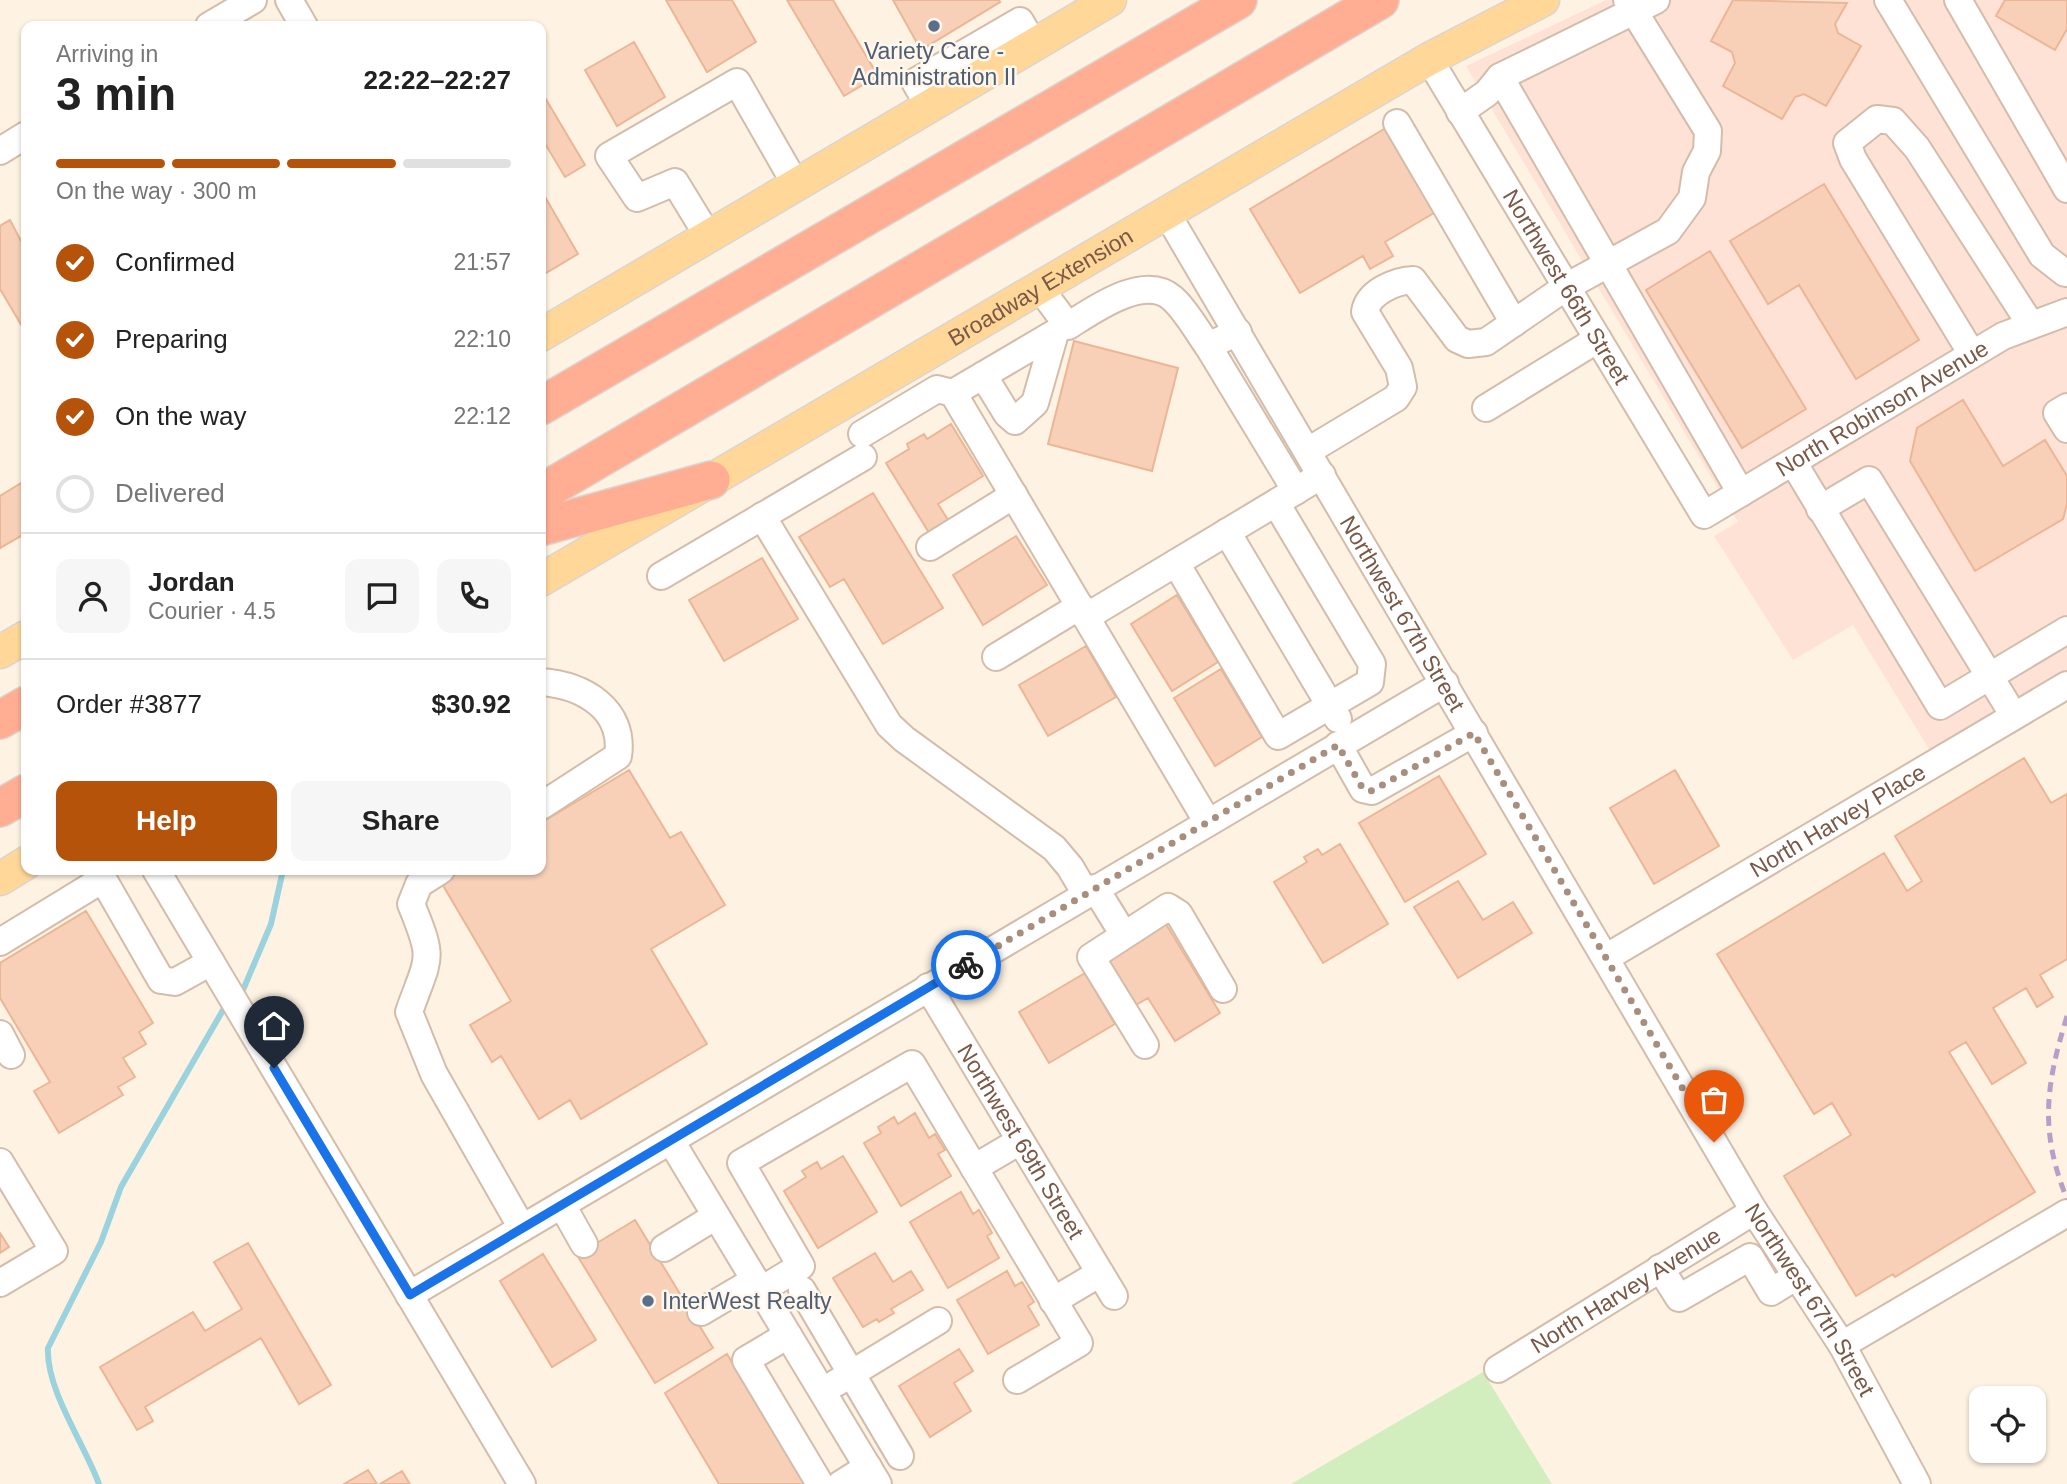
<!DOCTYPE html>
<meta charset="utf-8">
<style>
:root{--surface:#fff;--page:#f6f6f6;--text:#222;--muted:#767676;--line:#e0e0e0;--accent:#b45309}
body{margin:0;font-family:Arial,sans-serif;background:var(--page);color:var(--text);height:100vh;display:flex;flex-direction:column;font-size:26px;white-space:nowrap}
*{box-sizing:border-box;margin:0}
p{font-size:23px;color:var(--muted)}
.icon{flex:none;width:38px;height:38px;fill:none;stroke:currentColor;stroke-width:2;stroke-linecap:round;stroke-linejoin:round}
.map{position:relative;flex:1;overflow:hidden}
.panel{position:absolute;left:21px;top:21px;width:525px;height:854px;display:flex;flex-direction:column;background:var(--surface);border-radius:14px;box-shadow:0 2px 5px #0004}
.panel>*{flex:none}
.controls{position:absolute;left:1969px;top:1386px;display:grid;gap:14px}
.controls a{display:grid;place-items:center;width:77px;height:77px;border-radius:14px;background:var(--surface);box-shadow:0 2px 5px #0004;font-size:35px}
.pin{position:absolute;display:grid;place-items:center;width:60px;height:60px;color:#fff;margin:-72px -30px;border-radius:50% 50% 50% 0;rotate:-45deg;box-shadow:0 0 7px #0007}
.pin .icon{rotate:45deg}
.courier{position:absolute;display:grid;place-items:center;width:70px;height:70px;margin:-35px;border:5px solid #1a73e8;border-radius:50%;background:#fff;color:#222;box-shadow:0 2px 9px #0007}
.head em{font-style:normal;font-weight:800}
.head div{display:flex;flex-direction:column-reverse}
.head{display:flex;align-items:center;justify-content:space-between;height:119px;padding:0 35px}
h1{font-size:46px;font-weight:800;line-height:52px}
.bar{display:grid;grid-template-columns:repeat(4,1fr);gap:10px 7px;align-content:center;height:84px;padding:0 35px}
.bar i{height:9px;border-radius:5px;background:var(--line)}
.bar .current{background:var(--accent)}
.bar p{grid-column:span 4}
.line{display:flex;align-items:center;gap:18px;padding:0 35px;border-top:2px solid var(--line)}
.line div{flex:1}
.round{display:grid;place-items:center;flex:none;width:74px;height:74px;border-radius:14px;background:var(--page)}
ol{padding:0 35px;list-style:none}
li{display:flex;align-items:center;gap:21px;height:77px}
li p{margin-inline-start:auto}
li .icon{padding:7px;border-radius:50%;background:var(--accent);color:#fff;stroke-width:4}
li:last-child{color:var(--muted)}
li i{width:38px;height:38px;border:4px solid var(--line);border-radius:50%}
.cta{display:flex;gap:14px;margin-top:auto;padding:14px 35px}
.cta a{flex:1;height:80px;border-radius:14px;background:var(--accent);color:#fff;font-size:28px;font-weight:800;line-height:80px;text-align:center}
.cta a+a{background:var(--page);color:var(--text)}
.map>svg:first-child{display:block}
</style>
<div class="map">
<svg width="2067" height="1484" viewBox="0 0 2067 1484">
<rect width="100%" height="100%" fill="#fef3e2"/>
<!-- commercial -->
<path fill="#ffe2d6" d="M1606,0H2067V674L1932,754L1853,625L1793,660L1714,536L1738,522L1466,66Z"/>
<!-- green -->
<path fill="#d2eebf" d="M1483,1372L1552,1484H1291Z"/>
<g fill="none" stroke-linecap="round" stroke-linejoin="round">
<!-- stream -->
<path stroke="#9ad3dd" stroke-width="6" d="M243,990L271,924L283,870
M99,1484C84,1443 46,1390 48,1348L101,1242L121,1187L223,1010"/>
</g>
<!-- building -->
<path fill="#f7d0b7" stroke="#ebb696" stroke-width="2" d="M666,0H732L756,42L707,72Z
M787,0H833L878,76L844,96Z
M893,0H999L1000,2L921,50Z
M1733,0L1847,3L1835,24L1838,33L1861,46L1826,106L1804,94L1795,97L1782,119L1723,86L1735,63L1732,52L1711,41Z
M2005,0H2067V29L2055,50L1996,16Z
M634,42L665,97L617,126L585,70Z
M541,91L585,165L565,177L541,137Z
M1389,126L1439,210L1385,242L1393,256L1370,269L1363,256L1300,293L1250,209Z
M1824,184L1919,340L1856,379L1799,285L1768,304L1730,241Z
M541,190L578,254L541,276Z
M10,220L21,241L26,240V333L0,289V226Z
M1710,251L1806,409L1742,448L1646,290Z
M1074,341L1178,368L1152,471L1048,444Z
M1963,400L2003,466L2045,440L2067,476V504L2063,519L1975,571L1910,461L1917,428Z
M951,424L983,476L938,504L950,523L931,536L886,463L909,449L907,444L924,434L927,439Z
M26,480V533L0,548V496Z
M873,493L943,608L883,644L844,579L830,587L799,537Z
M1016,536L1047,585L983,625L953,575Z
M762,558L798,619L724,661L689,600Z
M1177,595L1218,662L1172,691L1131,624Z
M1086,646L1116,697L1048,736L1019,685Z
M1221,669L1262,737L1215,766L1174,698Z
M2024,758L2051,803L2067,794V959L2040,975L2053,997L2037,1007L2026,988L1993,1008L2026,1063L1992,1084L1966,1042L1949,1052L2035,1192L1895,1277L1893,1274L1856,1296L1784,1176L1851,1135L1832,1103L1814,1114L1717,954L1884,853L1907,891L1922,881L1895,836Z
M629,770L670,838L681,832L725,905L651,949L707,1044L581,1119L570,1100L539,1119L501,1056L492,1062L470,1025L511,1001L441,882L461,870H541V823Z
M1675,770L1719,846L1654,884L1610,808Z
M1439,776L1486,854L1405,902L1359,823Z
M1340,844L1388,924L1323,963L1274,882L1307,862L1304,857L1318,849L1322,855Z
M1458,881L1483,920L1513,902L1532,933L1458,978L1414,907Z
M86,911L153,1023L139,1032L146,1044L123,1058L135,1077L118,1087L123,1095L59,1133L34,1091L50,1082L0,998V963Z
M1166,924L1220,1013L1175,1041L1148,998L1129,1009L1101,964Z
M1085,973L1115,1024L1049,1063L1019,1012Z
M915,1113L929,1138L935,1134L945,1150L938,1154L951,1176L901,1206L864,1143L881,1133L878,1127L894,1117L898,1124Z
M843,1156L877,1212L818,1248L784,1191L806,1177L802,1171L817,1162L821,1169Z
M961,1192L973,1214L979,1210L992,1233L987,1236L999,1258L948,1288L910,1222Z
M635,1220L713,1348L655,1383L577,1255Z
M0,1233L9,1247L0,1253Z
M248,1243L331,1385L299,1404L261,1338L145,1407L153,1421L137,1430L100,1367L193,1312L205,1331L242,1309L214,1262Z
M875,1253L893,1282L911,1271L923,1290L891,1309L894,1313L879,1322L877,1319L863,1327L833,1278Z
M543,1254L596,1340L552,1367L500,1281Z
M1007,1271L1015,1286L1022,1282L1034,1302L1028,1306L1039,1325L988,1354L957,1300Z
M959,1349L973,1371L954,1383L971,1411L930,1437L899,1386Z
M727,1354L805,1484H719L665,1393Z
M368,1470L377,1484H344Z
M402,1471L410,1484H380Z"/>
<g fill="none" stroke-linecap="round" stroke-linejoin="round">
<defs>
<g id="minor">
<path d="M289,0L304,26"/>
<path d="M1888,0L2042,255L2065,273"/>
<path d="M1958,0L2067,189"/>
<path d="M209,26L253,0"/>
<path id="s1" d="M1429,59L1704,515L2003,336L2067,312"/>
<path d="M1500,77L1741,493"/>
<path d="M929,106L915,82L1020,21L1034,45"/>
<path d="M1460,112L1487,93L1500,77L1656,0"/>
<path d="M1397,123L1514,323"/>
<path d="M0,151L26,135"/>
<path id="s2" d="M1166,212L1754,1211L1842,1345L1917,1484"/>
<path d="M708,236L675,182L637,198L609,156L737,82L796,185"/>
<path d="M1039,287L1068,326C1092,311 1144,273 1172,298C1186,310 1197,331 1208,346L1238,332"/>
<path d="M1208,346L1296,491"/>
<path d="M1972,354L1853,159L1847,143L1877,119L1893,121L1917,148L2031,325"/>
<path d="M953,393L1055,333L1035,403L1015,421L1007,414L983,375"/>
<path d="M2067,407L2057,413L2067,429"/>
<path d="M1486,408L1598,339"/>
<path d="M862,434L937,389L953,393L1207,821"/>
<path d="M1308,451L1396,398L1403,387L1399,368L1365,312C1368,292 1395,281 1413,280L1457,339L1468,344L1486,342L1566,287L1668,231L1692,198L1696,172L1707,151L1708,131L1627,0"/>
<path d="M1793,462L1940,706L2067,630"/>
<path d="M1820,509L1869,480L2014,716"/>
<path d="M762,516L889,725L904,739L1054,848L1070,867L1086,894"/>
<path d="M1227,532L1338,719"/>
<path d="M930,547L1014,495"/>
<path d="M1176,563L1278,736L1370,682L1372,664L1276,503"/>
<path d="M661,576L863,457"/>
<path d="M1086,617L1322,475"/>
<path d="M996,657L1080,606"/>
<path d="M541,682C583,685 625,709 618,756L541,806"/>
<path d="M1338,745L1363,789L1372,791L1474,733"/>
<path d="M156,870L522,1484"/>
<path d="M441,870L419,884L411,904C435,962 429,955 409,1012L434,1074L522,1228"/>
<path d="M1095,888L1124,935"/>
<path d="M0,942L103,879L161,980L175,982L211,962"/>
<path id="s3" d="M1607,957L2067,685"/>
<path id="s4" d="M928,987L1114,1296"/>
<path d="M0,1034L11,1055"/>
<path d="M1145,1045L1091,957L1168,907L1179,914L1223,989"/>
<path d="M671,1141L878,1484"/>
<path d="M0,1162L54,1251L0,1283"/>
<path d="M974,1168L1020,1141"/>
<path d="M562,1205L584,1244"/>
<path d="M664,1248L716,1216"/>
<path d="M1660,1268L1679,1298L1750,1257L1771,1292L1797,1276"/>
<path d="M761,1290L801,1266L741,1163L912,1064L1079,1343L1017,1380"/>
<path d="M802,1290L900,1456"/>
<path d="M409,1295L1445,683"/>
<path d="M1053,1301L1100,1273"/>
<path d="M701,1312L755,1280"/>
<path d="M788,1335L746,1360L820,1484"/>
<path d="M1842,1345L2067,1213"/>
<path id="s5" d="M1498,1369L1754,1211"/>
<path d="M836,1383L938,1321"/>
<path d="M841,1484L868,1467"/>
</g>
<g id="major">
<path d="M541,335L1110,0"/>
<path id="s6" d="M541,580L1429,59L1543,0"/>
<path d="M0,652L26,637"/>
<path d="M0,879L26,863"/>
</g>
<path id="highway" d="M541,406L1238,0
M541,493L1380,0
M541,527L711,480
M0,720L26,705
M0,808L26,793"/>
</defs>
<!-- minor casing -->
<use href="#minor" stroke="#d3bcaa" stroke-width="30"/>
<!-- major casing -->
<use href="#major" stroke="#dcd4cf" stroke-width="35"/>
<!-- highway casing -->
<use href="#highway" stroke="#dcd4cf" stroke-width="40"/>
<!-- minor -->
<use href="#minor" stroke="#fff" stroke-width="26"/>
<!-- major -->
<use href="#major" stroke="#ffd899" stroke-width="32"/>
<!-- highway -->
<use href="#highway" stroke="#ffae93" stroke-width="37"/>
<!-- rail -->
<path stroke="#b6a0c9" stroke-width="5" stroke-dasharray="10 7" stroke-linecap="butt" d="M2067,1016C2046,1085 2039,1130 2067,1199"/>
</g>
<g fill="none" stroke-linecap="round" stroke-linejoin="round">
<!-- done -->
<path stroke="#a88e7d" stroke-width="7" stroke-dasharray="0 12.6" d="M966,965L1338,745L1363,789L1372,791L1474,733L1714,1142"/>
<!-- route -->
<path stroke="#1a73e8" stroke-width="9" d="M274,1068L410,1295L966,965"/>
</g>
<!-- markers -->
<g fill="#5c6f8a" stroke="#fff7eb" stroke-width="2.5">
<circle cx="934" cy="26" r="7"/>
<circle cx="648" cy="1301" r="7"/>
</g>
<g text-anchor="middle" stroke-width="5" stroke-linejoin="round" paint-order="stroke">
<!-- service labels -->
<g font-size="23" fill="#4e5e75" stroke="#fff7eb">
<text x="934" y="59">Variety Care -<tspan x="934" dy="26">Administration II</tspan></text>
<text x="662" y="1309" text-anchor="start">InterWest Realty</text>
</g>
<!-- street labels -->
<g font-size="23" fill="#795846" stroke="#fff7eb">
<text dy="8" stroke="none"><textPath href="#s6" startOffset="579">Broadway Extension</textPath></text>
<text dy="8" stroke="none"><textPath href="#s1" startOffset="266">Northwest 66th Street</textPath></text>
<text dy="8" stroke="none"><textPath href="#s1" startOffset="740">North Robinson Avenue</textPath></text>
<text dy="8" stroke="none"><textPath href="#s2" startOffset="466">Northwest 67th Street</textPath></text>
<text dy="8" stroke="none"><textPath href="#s3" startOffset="268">North Harvey Place</textPath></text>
<text dy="8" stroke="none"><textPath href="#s4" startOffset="180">Northwest 69th Street</textPath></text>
<text dy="8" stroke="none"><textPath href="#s5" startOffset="150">North Harvey Avenue</textPath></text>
<text dy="8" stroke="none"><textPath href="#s2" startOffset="1264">Northwest 67th Street</textPath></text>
</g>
</g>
</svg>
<div class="controls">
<a><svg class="icon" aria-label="locate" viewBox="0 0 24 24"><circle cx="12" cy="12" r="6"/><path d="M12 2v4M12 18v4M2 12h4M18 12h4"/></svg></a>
</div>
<div class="pin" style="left:1714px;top:1142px;background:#ea580c"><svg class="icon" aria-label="bag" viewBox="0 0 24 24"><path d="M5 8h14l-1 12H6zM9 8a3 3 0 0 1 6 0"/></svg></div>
<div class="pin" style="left:274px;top:1068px;background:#1f2937"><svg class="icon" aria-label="home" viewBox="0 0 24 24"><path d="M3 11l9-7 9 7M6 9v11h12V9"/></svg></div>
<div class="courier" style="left:966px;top:965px"><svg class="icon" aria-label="bike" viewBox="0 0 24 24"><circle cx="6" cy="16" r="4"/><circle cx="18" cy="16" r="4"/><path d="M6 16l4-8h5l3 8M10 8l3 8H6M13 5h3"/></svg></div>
<section class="panel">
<div class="head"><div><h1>3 min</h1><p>Arriving in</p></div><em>22:22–22:27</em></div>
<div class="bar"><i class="current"></i><i class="current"></i><i class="current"></i><i></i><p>On the way · 300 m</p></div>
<ol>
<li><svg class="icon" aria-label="check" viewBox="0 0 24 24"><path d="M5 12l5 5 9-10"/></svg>Confirmed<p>21:57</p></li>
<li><svg class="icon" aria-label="check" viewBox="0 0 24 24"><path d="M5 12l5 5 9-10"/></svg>Preparing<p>22:10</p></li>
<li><svg class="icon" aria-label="check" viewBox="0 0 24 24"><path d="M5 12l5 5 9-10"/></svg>On the way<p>22:12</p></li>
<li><i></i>Delivered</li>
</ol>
<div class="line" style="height:126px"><a class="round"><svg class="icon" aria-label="person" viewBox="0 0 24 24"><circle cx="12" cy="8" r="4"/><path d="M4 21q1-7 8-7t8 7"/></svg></a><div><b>Jordan</b><p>Courier · 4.5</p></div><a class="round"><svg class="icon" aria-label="chat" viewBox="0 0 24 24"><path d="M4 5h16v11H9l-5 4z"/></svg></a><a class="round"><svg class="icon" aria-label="phone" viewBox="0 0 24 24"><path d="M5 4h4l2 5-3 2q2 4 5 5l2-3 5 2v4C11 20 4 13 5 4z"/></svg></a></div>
<div class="line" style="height:91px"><div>Order #3877</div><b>$30.92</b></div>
<div class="cta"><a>Help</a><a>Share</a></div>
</section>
</div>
